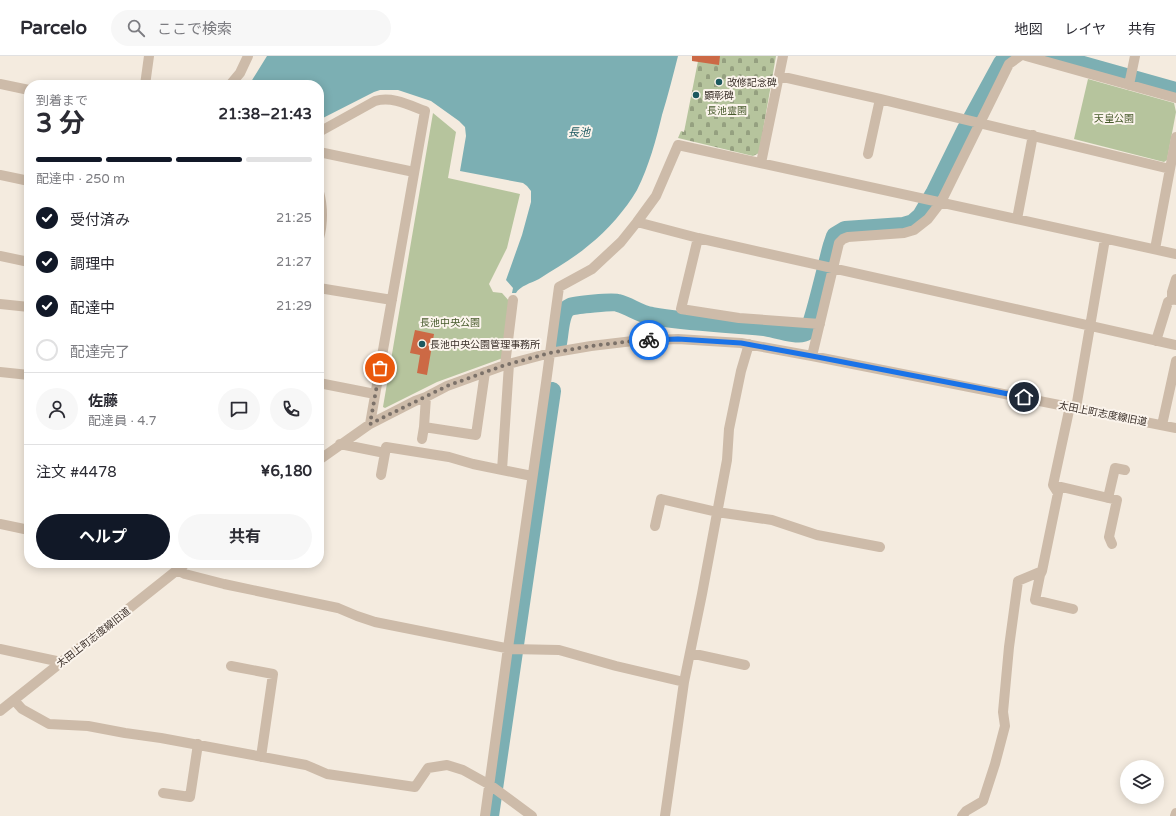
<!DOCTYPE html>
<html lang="ja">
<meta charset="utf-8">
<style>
:root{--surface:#fff;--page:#f7f7f7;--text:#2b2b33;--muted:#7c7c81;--line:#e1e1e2;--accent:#111827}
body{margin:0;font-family:"Varela Round","Noto Sans JP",sans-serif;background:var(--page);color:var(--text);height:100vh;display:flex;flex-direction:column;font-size:15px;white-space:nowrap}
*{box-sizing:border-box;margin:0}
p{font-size:13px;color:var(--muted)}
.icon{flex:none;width:22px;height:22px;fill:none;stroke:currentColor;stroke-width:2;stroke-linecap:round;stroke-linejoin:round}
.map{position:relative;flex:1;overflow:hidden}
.sheet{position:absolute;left:24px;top:24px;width:300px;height:488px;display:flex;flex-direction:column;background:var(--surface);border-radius:16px;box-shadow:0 2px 10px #0003}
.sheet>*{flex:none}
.buttons{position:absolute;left:1120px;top:704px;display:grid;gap:8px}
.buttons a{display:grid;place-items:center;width:44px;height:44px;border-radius:50%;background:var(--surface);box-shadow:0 2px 10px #0003;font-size:20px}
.pin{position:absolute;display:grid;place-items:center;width:34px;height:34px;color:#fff;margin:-17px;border:2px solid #fff;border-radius:50%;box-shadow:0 1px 4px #0007}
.courier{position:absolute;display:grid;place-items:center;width:40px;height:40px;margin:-20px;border:3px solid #1a73e8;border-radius:50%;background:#fff;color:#222;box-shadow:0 1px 5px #0007}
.summary em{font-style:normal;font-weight:700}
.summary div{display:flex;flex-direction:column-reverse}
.summary{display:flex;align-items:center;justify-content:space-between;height:68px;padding:0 12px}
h1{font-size:26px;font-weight:700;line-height:30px}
.bar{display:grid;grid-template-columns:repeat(4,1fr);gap:6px 4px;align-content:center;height:48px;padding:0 12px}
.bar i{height:5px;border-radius:3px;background:var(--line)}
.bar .current{background:var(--accent)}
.bar p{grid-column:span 4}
.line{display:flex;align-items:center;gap:10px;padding:0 12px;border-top:1px solid var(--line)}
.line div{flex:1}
.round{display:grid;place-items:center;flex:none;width:42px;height:42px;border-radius:21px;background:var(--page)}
ol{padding:0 12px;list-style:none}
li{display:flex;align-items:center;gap:12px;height:44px}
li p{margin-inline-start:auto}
li .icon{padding:4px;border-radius:50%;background:var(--accent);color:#fff;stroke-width:4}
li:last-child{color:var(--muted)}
li i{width:22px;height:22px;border:2px solid var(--line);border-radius:50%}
.cta{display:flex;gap:8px;margin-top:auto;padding:8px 12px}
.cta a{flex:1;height:46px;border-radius:24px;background:var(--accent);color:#fff;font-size:16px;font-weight:700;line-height:46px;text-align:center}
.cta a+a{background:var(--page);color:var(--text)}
header{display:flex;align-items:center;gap:24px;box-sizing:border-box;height:56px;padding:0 20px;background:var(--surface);border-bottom:1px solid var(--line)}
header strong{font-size:19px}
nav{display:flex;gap:22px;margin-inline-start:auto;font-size:14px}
.search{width:280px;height:36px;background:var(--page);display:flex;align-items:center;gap:10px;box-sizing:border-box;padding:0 14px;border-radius:22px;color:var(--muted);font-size:15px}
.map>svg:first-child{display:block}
</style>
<header>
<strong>Parcelo</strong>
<div class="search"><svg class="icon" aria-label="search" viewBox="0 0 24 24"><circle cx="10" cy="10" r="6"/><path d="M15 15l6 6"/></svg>ここで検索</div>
<nav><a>地図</a><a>レイヤ</a><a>共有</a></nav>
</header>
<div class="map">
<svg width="1176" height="760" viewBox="0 0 1176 760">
<defs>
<pattern id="cemetery-stones" width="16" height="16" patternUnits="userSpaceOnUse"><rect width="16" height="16" fill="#b6c49d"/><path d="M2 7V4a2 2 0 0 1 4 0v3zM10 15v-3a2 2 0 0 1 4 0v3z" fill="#95a080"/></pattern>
</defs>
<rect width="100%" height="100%" fill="#f4ebdf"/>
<!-- cemetery -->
<path fill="url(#cemetery-stones)" d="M699,0H776L759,97L753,100L678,82L681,75L684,76Z"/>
<!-- park -->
<path fill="#b6c49d" d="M1088,23L1174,47L1176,56L1167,104L1164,106L1074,83Z
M433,57L456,76L448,122L520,138L507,192L489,228L493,236L502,237L510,246L503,302L437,326L385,352L383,351Z"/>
<!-- water -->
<path fill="#7cafb3" d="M267,0H678C673,20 668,39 662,59C656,84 649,110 637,134C626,153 607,175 589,189C574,202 556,212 539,223C531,227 520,230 516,237H512L513,232L506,224L522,179L531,146V135L527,130L523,127L460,115L466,80L465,71L459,65L431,45L398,34H380L374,36L319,64V29H249Z"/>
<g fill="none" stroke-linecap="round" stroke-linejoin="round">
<!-- river -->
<path stroke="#7cafb3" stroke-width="18" d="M1051,0L1176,35
M558,287C560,278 560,255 570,251C575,249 613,245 618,247C630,250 639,258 652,260C689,267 727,267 764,271C773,272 799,281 806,276C813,271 828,202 832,189L835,180L845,174L903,170L913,167L921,160L935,136L966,73L1002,7L1008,0
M490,760L552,335"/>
</g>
<!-- building -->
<path fill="#cc6945" d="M692,0H720L719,9L692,5Z
M415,274L434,278L427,319L417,317L420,299L410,297Z"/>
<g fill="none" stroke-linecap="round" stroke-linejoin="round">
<!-- minor -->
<path stroke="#cdbba9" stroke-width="10" d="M1026,0L1176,42
M779,20L880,43L1170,113
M0,28L29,34
M145,29L149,0
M230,29L240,17L248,0
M1129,29L1135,0
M319,76L375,45C392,40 409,49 425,55L370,368
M319,96L414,116
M868,98L880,43
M761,107L783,0
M0,119L29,125
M319,136C323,150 323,168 319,182
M1017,163L1033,79
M637,166L698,182L1176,289
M698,182L681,253L739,262L820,268
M1155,193L1176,81
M0,200L29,206
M319,232L392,244
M1172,243V236L1176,223
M0,248L29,251
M1156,285L1168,246L1172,243L1176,244
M812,300L839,187L843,183L848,181L904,177L914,174L928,163L941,146L1009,8L1020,0
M505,309L513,244
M0,316L29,319
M319,327L375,338
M426,341L424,371L476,379L485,316
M1076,352L1105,183
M1162,369L1176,305
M422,383L424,371
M340,388L385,397L381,419
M385,397L386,391L449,401L473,408L532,420
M319,404L370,368L415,345L426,341L447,330L505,309L550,297L591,290L633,285L678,283L741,287L812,300L1176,372
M502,414L509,308
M1053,429L1117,444L1109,481L1112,488
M1108,442L1115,412L1125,414
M0,468L29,474
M655,470L661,443L717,456L772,464L817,479L880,491
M177,514L185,518L224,528L338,552L357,560L375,566L511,593L559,594L616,610L684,626
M1042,515L1040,519L1035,544L1073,553
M0,593L61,606
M690,597L745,609
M231,610L273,618L261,701
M14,644L22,653L49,668L88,670L125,677L161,682L306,709L327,718L415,731L428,712L447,709L463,714L490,729L532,760
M0,655L186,507
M163,737L190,741L198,688
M485,760L508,592L546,327L550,297L559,231L592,213L621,186L637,166L656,140L678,89L1176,198
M665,760L684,626L702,538L718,452L727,404L729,373L741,315L749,288
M962,760L966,755L983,745L995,708L1005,670L1003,656L1009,591L1018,525L1042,515L1058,437L1053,429L1070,350
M1175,760L1176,757"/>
</g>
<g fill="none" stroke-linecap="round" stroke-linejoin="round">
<!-- done -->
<path stroke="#7b7169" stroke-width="4" stroke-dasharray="0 7.2" d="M380,312L370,368L447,330L505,309L550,297L591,290L633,285L649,284"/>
<!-- route -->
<path stroke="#1a73e8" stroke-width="5" d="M649,284L678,283L741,287L812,300L1024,341"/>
</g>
<!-- markers -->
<g fill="#1c585f" stroke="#fbf4ec" stroke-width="1.5">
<circle cx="719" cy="26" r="4"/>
<circle cx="696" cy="39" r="4"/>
<circle cx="422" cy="288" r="4"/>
</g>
<g text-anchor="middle" stroke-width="4" stroke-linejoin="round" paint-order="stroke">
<!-- poi labels -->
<g font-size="10" fill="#3a2f29" stroke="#fbf4ec" text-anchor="start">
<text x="727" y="30">改修記念碑</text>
<text x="704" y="43">顕彰碑</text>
<text x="430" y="292">長池中央公園管理事務所</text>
</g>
<!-- park labels -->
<g font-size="10" fill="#485a2c" stroke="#fbf4ec">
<text x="727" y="58">長池霊園</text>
<text x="1114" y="66">天皇公園</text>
<text x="450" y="270">長池中央公園</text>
</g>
<!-- street labels -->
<g font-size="10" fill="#3a2f29" stroke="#fbf4ec">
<text transform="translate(1103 357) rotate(11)" y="4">太田上町志度線旧道</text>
<text transform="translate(93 581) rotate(-38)" y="4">太田上町志度線旧道</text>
</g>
<!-- water labels -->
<g font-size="11" font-style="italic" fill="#1c585f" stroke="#fbf4ec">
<text x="579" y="80">長池</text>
</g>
</g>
</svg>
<div class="buttons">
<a><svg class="icon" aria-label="layers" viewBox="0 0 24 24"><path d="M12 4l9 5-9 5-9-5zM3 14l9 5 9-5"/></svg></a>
</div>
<div class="pin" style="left:380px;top:312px;background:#ea580c"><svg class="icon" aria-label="bag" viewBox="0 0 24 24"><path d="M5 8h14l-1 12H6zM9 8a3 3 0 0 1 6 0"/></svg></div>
<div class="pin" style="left:1024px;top:341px;background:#1f2937"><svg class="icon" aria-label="home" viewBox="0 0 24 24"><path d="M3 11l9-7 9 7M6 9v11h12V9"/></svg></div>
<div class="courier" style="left:649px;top:284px"><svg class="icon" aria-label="bike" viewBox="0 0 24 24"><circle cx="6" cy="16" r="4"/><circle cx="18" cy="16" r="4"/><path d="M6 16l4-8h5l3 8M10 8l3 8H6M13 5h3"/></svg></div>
<section class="sheet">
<div class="summary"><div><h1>3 分</h1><p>到着まで</p></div><em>21:38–21:43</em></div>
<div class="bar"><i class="current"></i><i class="current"></i><i class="current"></i><i></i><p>配達中 · 250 m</p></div>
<ol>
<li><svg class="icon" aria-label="check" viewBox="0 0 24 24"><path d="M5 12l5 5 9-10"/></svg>受付済み<p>21:25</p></li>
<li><svg class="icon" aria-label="check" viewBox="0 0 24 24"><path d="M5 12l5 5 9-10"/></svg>調理中<p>21:27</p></li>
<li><svg class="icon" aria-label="check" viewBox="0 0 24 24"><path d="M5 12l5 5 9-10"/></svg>配達中<p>21:29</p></li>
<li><i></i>配達完了</li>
</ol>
<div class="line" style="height:72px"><a class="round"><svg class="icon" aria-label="person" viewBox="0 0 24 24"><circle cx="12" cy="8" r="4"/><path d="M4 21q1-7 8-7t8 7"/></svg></a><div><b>佐藤</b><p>配達員 · 4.7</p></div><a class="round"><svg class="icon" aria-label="chat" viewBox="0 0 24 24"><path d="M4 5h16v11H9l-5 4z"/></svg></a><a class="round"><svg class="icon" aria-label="phone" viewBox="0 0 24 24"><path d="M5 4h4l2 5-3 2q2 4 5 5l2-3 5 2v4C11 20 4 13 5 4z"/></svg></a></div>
<div class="line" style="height:52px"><div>注文 #4478</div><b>¥6,180</b></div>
<div class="cta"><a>ヘルプ</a><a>共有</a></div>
</section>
</div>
